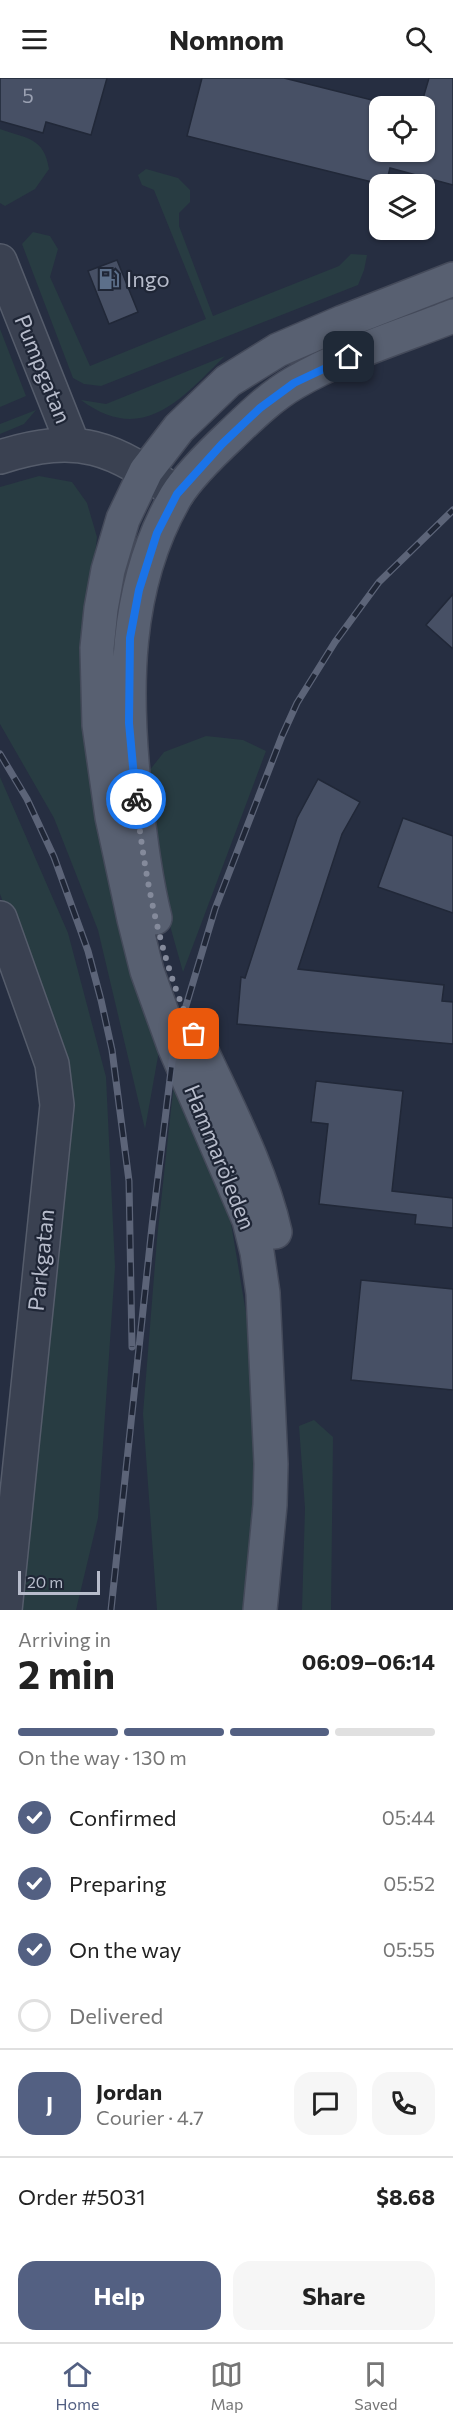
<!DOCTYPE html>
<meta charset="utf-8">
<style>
:root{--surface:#fff;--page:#f6f6f6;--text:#222;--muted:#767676;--line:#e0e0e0;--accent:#536082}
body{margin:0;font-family:Commissioner,sans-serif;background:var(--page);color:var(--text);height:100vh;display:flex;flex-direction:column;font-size:22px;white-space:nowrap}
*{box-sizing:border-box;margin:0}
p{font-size:20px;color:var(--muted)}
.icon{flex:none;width:33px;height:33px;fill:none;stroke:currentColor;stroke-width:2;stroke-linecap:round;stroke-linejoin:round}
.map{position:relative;height:1532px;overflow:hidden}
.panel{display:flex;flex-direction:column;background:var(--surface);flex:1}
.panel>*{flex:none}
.fabs{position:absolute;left:369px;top:18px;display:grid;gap:12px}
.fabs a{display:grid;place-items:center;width:66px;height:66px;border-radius:12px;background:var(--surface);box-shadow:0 2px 4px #0004;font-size:30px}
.scale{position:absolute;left:18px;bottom:15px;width:82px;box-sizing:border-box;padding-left:6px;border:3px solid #b7bccb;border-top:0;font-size:16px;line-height:21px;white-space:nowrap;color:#b7bccb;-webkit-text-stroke:4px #1f2636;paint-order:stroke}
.pin{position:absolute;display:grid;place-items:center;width:51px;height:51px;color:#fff;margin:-26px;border-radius:12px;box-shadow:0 3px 9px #0006}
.courier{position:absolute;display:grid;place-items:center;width:60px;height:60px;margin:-30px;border:4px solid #1a73e8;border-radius:50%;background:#fff;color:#222;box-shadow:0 2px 8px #0007}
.summary em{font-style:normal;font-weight:700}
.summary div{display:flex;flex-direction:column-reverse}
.summary{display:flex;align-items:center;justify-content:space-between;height:102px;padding:0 18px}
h1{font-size:39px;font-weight:700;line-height:45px}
.bar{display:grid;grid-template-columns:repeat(4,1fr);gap:9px 6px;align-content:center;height:72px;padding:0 18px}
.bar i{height:8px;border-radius:4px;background:var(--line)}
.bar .selected{background:var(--accent)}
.bar p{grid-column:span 4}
.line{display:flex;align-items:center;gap:15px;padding:0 18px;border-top:2px solid var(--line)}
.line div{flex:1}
.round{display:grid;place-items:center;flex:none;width:63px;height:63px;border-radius:18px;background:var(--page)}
ol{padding:0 18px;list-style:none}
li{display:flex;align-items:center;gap:18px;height:66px}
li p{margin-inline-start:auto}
li .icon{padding:6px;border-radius:50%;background:var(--accent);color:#fff;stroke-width:4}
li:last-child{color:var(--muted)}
li i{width:33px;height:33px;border:3px solid var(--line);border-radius:50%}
.action{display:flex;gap:12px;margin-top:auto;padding:12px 18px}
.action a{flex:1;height:69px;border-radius:18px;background:var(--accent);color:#fff;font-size:24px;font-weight:700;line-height:69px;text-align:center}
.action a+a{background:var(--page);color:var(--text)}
header{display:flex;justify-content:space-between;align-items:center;height:78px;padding:0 18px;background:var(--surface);font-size:27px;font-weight:700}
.dock{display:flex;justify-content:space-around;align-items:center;height:84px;border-top:2px solid var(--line);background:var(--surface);font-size:16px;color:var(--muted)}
.dock a{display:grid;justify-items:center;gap:3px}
.dock .selected{color:var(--accent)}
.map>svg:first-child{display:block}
</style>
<header><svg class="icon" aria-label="menu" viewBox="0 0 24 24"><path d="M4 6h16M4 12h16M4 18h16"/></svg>Nomnom<svg class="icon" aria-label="search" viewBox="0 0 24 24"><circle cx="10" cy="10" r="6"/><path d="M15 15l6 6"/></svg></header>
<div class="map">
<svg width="453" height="1532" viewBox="0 0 453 1532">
<rect width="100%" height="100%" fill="#262e41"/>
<!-- green -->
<path fill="#283c42" d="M0,51C27,61 44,59 49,91L35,111L5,128L0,125Z
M146,91L178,100L190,112V124L179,135V148L213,238L339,188L351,176L367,177L364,192L358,207L101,308L84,306L73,300L22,166L33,154L50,158L58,171L50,199L90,288L206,241L154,112L142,107L138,97Z
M0,251L26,318L0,329Z
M225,278C181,321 143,368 81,322L106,326Z
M36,332L24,346L0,356V346Z
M39,398L72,404L87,425L97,459L83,593L84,656L94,725L160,967L145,1051L98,852L54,740L0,646V409Z
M206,658L243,662L266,673L183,894L162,819L149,693L164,674Z
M0,699L68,855L106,999L115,1189L98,1440L76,1532H8L68,1002L0,816Z
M174,1004L228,1127L246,1235L259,1344L244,1532H157L143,1336L157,1161Z
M314,1342L333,1359L331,1532H302L305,1430L299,1348Z"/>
<!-- building -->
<path fill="#475065" stroke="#212838" stroke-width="1.5" d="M0,0H107L91,57L46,44L43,55L0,43Z
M202,0H284L380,24V74H424V17L429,0H453V107L390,90L386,106H380L187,58Z
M117,182L138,234L109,246L88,193Z
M453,516V571L426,547Z
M318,701L360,724L342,756L298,891L444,907L442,923L453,924V966L237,946L241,899L245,900L297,740Z
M403,740L453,758V835L378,809Z
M316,1003L403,1013L392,1113L453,1120V1150L415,1146L416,1137L319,1126L328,1046L311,1044Z
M361,1202L453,1211V1312L351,1302Z"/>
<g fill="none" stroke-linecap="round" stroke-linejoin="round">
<defs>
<path id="minor" d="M0,183L73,367
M0,379C79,354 113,369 177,416
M0,840L52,986L57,1027L5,1532"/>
<path id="major" d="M155,840C145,800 140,756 135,715C124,614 123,509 176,418C187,400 215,372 231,357C250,339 270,319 294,305C343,276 400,259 453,238
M192,952C220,1015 260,1087 275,1154
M260,1532L270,1427L271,1386L263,1215L257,1174L249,1142L174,968L147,893L134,841L112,739L99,647L97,570L101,531L108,492L123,441L146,393L179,350L228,303L278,272L343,244L453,201"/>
</defs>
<!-- minor casing -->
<use href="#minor" stroke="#555c6b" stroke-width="36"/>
<!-- major casing -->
<use href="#major" stroke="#444a5a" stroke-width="36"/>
<!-- minor -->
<use href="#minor" stroke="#3a4151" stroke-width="33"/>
<!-- major -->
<use href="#major" stroke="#586071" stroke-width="33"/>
<defs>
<path id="rail" d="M0,676L27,721L54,779L88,873L101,922L112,972L129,1103L132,1269
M111,1532L152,1148L174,968L215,831L282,658L297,625L335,564L379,504L453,432"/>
</defs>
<!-- rail casing -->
<use href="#rail" stroke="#5c6478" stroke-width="7"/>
<!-- rail -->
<use href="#rail" stroke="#1f2636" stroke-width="4.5" stroke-dasharray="14" stroke-linecap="butt"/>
</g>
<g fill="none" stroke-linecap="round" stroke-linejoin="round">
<!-- done -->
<path stroke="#848a9b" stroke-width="6" stroke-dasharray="0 10.8" d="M136,721C145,801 160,882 194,956"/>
<!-- route -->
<path stroke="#1a73e8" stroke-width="8" d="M136,721L129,645L130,560L139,512L157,455L177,416L222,366L260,330L294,305L349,279"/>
</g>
<!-- icons -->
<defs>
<symbol id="fuel-bare" viewBox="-9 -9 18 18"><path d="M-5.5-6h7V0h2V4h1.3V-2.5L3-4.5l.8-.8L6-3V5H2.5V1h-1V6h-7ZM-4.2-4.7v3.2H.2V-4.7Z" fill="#5c6f8a" stroke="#1f2636" stroke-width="2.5" paint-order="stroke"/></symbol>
</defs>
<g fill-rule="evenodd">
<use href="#fuel-bare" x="94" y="186" width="30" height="30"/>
</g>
<g text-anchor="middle" stroke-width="4.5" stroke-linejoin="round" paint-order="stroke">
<!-- number labels -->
<g font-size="20" fill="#9ba1b2">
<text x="28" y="25">5</text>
</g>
<!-- poi labels -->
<g font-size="22" fill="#b7bccb" stroke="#1f2636" text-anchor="start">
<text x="126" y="209">Ingo</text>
</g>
<!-- street labels -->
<g font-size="22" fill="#b7bccb" stroke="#1f2636">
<text transform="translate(43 291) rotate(68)" y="8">Pumpgatan</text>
<text transform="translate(220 1079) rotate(68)" y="8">Hammaröleden</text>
<text transform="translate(41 1182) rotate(-84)" y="8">Parkgatan</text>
</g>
</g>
</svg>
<div class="fabs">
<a><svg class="icon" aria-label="locate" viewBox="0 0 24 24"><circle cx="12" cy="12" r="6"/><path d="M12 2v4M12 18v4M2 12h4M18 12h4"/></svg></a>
<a><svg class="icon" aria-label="layers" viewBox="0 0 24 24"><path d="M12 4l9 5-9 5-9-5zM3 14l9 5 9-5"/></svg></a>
</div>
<div class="scale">20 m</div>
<div class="pin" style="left:194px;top:956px;background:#ea580c"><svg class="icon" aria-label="bag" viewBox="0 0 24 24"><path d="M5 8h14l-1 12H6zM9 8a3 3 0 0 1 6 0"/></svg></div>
<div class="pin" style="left:349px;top:279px;background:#1f2937"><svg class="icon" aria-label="home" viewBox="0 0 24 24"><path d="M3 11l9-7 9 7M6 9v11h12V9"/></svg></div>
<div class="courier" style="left:136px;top:721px"><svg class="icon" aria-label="bike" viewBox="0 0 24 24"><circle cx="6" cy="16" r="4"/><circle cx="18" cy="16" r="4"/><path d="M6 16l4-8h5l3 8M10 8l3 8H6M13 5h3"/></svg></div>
</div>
<section class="panel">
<div class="summary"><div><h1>2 min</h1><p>Arriving in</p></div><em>06:09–06:14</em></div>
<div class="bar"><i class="selected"></i><i class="selected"></i><i class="selected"></i><i></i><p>On the way · 130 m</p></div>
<ol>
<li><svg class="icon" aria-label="check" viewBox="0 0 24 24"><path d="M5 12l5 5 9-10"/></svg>Confirmed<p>05:44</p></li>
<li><svg class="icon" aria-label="check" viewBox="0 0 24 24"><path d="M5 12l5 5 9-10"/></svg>Preparing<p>05:52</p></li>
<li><svg class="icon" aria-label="check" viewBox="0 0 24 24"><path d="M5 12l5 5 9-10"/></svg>On the way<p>05:55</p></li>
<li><i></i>Delivered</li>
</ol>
<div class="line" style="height:108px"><b class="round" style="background:var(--accent);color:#fff">J</b><div><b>Jordan</b><p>Courier · 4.7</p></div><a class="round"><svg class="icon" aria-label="chat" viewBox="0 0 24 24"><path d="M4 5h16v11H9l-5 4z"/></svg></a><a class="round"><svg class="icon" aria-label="phone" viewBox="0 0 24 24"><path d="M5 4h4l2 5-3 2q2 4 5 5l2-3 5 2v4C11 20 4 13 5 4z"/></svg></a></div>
<div class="line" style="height:78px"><div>Order #5031</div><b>$8.68</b></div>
<div class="action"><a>Help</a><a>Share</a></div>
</section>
<nav class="dock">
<a class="selected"><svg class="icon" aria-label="home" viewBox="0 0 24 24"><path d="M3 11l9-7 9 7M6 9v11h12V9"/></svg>Home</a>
<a><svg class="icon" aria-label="map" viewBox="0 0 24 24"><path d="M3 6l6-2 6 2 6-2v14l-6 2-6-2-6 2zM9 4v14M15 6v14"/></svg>Map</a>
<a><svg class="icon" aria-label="saved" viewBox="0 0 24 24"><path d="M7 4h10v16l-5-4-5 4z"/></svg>Saved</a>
</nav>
